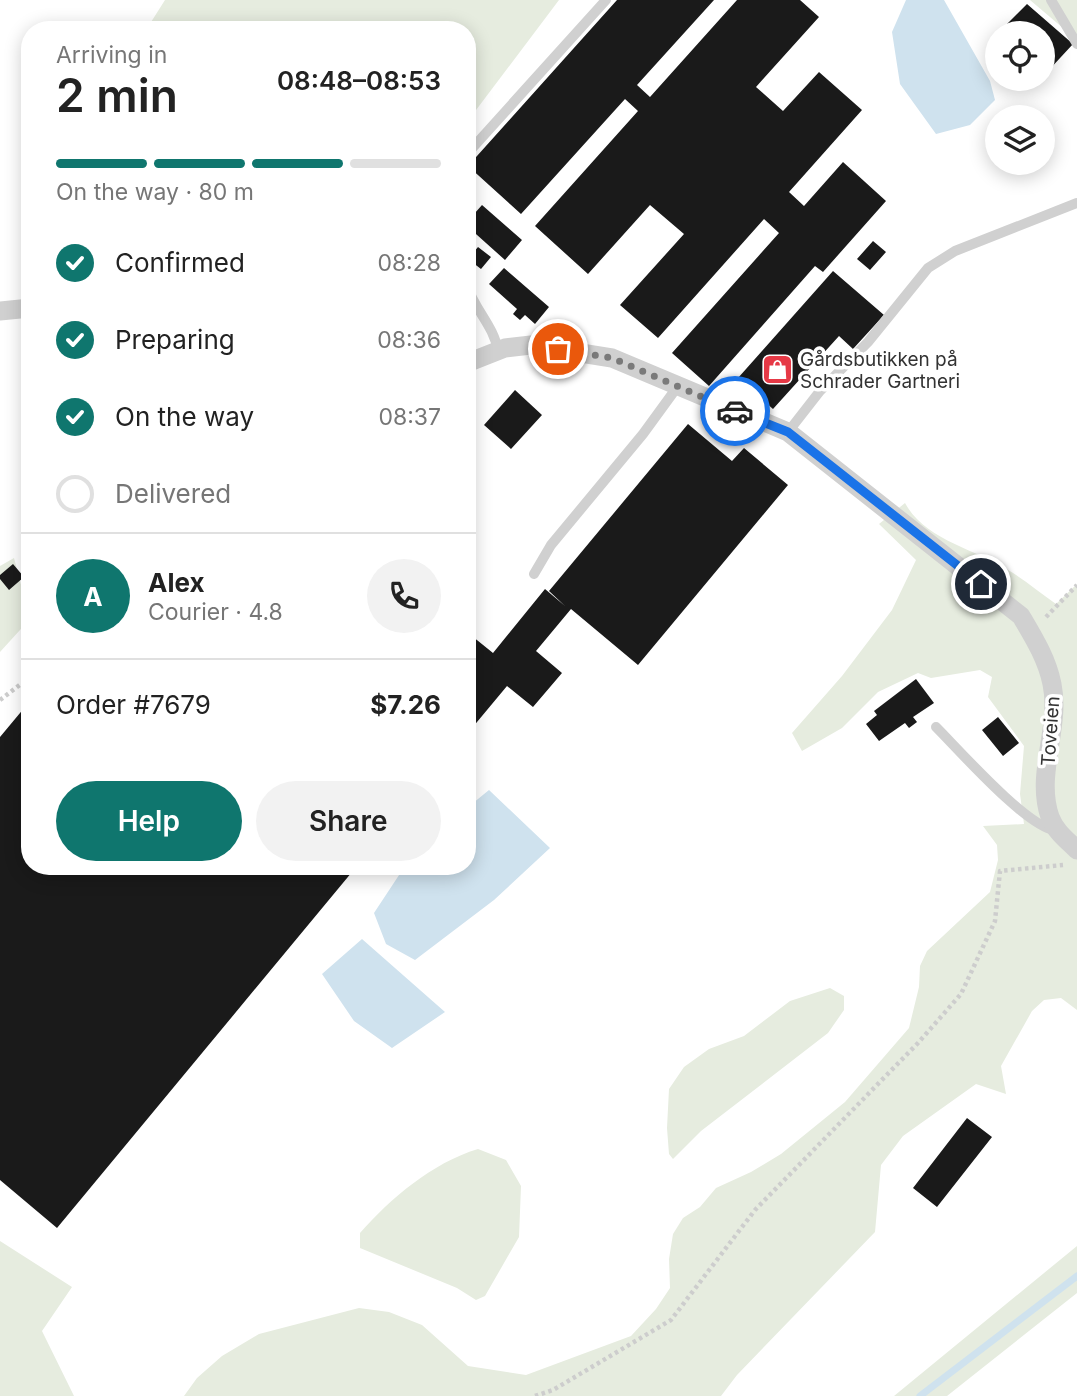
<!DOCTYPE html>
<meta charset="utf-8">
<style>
:root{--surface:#fff;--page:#f2f2f2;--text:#222;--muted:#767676;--line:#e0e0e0;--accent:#0f766e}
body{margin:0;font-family:Inter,sans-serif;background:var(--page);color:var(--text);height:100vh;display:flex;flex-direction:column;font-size:26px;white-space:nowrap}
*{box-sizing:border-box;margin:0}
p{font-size:23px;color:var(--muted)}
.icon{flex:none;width:38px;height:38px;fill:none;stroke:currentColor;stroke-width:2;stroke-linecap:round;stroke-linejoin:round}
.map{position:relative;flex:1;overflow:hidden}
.panel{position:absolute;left:21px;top:21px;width:455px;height:854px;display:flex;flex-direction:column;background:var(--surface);border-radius:28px;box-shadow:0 4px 18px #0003}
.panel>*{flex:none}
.fabs{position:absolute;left:985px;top:21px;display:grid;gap:14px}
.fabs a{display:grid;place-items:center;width:70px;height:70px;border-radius:50%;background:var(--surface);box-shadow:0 4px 18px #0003;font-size:35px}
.pin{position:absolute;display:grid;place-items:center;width:60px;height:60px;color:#fff;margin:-30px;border:4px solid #fff;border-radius:50%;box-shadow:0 2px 7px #0007}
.courier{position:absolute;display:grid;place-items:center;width:70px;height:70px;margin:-35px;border:5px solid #1a73e8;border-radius:50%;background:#fff;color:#222;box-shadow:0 2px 9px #0007}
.headline em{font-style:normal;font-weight:600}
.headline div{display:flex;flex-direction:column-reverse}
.headline{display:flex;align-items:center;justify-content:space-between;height:119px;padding:0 35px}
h1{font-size:46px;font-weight:600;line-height:52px}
.bar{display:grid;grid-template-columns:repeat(4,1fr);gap:10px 7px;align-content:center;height:84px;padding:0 35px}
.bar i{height:9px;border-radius:5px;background:var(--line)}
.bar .current{background:var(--accent)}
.bar p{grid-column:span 4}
.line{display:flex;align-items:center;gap:18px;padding:0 35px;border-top:2px solid var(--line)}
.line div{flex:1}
.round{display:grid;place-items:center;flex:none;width:74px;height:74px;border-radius:37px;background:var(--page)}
ol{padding:0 35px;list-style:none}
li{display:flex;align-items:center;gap:21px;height:77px}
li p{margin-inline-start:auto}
li .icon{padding:7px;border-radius:50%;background:var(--accent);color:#fff;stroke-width:4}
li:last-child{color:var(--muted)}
li i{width:38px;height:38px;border:4px solid var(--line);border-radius:50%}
.cta{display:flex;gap:14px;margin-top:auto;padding:14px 35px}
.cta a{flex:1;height:80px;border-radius:42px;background:var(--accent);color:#fff;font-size:28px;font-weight:600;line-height:80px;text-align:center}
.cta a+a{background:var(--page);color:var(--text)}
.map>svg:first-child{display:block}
</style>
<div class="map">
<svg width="1077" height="1396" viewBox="0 0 1077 1396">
<rect width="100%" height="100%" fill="#fff"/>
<!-- green -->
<path fill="#e6ecdf" d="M165,0H559L467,122V30H146Z
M1030,0H1077V40Z
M905,503C925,540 975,549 1008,570C1025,580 1040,593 1056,604L1077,584V1010L1061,998L1044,1000L1032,1011L1001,1066L1006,1094L976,1084L903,1136L881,1165L875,1232L737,1375L721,1396H184L197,1378L222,1356L259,1334L359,1308L389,1312L422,1325L468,1366L526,1375L631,1336L656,1309L670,1288L669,1259L673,1234L683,1218L700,1207L716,1188L751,1172L781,1154L845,1102L909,1028L919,987L920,966L927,951L990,892L998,860L997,845L983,826L1024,824L1020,794L1024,746L988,697L992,677L980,670L931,678L918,673L878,692L842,728L802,751L792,733L842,676L892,610L916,560L879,524Z
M14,558L30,619L0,652V566Z
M830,988L844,996V1010L828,1033L701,1131L673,1159L669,1154L667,1128L669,1089L684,1067L709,1049L744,1036L790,1001Z
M478,1149L506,1160L521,1186L519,1237L485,1296L476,1300L457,1288L360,1248V1233C391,1198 432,1163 478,1149Z
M0,1241L72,1287L42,1331L74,1396H0Z
M1077,1246V1293L947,1396H894Z"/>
<!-- water -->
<path fill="#cfe2ee" d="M906,0H944L990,81L995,100L970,125L936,134L900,84L892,32Z
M489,790L550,848L494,900L415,960L386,944L374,913L405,866H467V808Z
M362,939L445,1012L392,1048L354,1021L322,974Z"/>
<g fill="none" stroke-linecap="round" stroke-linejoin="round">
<!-- stream -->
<path stroke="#cfe2ee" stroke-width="7" d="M920,1396L1077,1276"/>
</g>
<!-- building -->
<path fill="#1a1a1a" d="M617,0H714L637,85L650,97L737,0H800L819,17L756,87L783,111L819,72L862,110L789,192L804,206L843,162L886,201L823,272L815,266L709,386L672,353L779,233L764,219L658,338L620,305L684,234L650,205L588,274L535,226L638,111L625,99L521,214L468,166Z
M1027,4L1073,44L1048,71L1043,66V33H998Z
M482,205L522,240L505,260L467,226V222Z
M873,241L886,252L870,270L857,259Z
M478,247L491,257L481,269L468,259Z
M504,268L549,307L535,324L525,315L520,320L513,314L517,309L489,284Z
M833,271L884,315L853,349L839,336L773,409L738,378Z
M515,390L542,415L511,449L484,425Z
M688,424L732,461L744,448L788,485L638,665L571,609L536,651L562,673L533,707L507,686L467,734V632L493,653L545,589L565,606L549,591Z
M13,564L24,577L9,590L0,579V575Z
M916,679L934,703L913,717L917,722L909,728L905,723L879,741L866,724L877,715L874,711Z
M30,701V866H357L57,1228L0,1180V737Z
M998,717L1019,743L1003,756L982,730Z
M967,1118L992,1137L937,1207L913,1188Z"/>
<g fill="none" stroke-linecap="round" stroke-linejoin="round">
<!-- path -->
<path stroke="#cdcdcd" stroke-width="4.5" stroke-dasharray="3.5 3.5" stroke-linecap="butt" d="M1046,617L1077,585
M0,700L30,677
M535,1396L553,1390L671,1320L755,1210L918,1043L961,994L995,921L1000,871L1063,865"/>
<!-- lane -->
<path stroke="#d0d0d0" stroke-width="10" d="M1051,0L1077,44
M467,154L606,0
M467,286C475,310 494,326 498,351
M788,432L820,391L868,342L928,268L955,251L1077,203
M534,574L551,545L643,434L678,386
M936,727C959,750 1025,825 1054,830"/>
<!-- street -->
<path stroke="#d0d0d0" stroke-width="19" d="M0,311L30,308
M467,363L505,348L531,345L612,358L788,432L1021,616C1034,638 1047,659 1052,684C1061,728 1035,774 1050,817C1055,831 1067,840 1077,850"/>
</g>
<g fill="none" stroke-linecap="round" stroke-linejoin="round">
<!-- done -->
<path stroke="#7a7a7a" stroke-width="7" stroke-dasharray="0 12.6" d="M558,349L612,358L735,411"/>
<!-- route -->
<path stroke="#1a73e8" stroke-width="9" d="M735,411L788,432L981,584"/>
</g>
<!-- icons -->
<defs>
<symbol id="shop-square" viewBox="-11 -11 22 22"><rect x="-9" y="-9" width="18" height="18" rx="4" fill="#e63946" stroke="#fff"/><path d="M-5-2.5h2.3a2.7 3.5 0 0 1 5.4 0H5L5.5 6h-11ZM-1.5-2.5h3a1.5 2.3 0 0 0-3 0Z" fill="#fff"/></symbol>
</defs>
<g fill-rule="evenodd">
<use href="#shop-square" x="760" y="352" width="35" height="35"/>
</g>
<g text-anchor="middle" stroke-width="7" stroke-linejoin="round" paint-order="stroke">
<!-- poi labels -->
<g font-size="19" fill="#333" stroke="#fff" text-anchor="start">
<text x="800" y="366">Gårdsbutikken på<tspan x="800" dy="22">Schrader Gartneri</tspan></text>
</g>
<!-- street labels -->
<g font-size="19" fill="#333" stroke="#fff">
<text transform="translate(1050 731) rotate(-86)" y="7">Toveien</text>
</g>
</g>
</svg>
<div class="fabs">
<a><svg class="icon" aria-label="locate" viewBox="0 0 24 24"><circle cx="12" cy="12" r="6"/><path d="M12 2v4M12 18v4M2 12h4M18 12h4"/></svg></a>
<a><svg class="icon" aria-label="layers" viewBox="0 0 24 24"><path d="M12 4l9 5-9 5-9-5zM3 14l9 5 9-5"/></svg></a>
</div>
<div class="pin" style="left:558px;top:349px;background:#ea580c"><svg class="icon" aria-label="bag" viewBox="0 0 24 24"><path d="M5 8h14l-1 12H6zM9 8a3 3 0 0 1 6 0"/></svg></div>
<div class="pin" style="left:981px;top:584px;background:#1f2937"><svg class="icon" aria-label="home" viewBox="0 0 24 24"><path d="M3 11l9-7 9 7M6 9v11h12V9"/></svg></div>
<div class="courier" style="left:735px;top:411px"><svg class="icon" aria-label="car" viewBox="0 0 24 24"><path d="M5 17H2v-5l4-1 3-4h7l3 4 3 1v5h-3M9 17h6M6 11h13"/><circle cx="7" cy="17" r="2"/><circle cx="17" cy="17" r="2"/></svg></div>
<section class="panel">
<div class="headline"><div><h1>2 min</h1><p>Arriving in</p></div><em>08:48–08:53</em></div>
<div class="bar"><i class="current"></i><i class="current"></i><i class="current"></i><i></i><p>On the way · 80 m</p></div>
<ol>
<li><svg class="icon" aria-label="check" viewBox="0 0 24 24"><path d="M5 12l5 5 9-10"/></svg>Confirmed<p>08:28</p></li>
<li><svg class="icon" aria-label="check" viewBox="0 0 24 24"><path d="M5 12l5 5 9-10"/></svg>Preparing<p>08:36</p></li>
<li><svg class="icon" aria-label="check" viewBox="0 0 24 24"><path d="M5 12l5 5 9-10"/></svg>On the way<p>08:37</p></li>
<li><i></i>Delivered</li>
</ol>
<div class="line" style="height:126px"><b class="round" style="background:var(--accent);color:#fff">A</b><div><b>Alex</b><p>Courier · 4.8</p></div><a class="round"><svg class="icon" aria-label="phone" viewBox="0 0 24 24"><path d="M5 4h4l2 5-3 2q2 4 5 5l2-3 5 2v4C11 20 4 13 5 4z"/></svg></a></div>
<div class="line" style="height:91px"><div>Order #7679</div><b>$7.26</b></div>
<div class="cta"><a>Help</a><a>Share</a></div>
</section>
</div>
